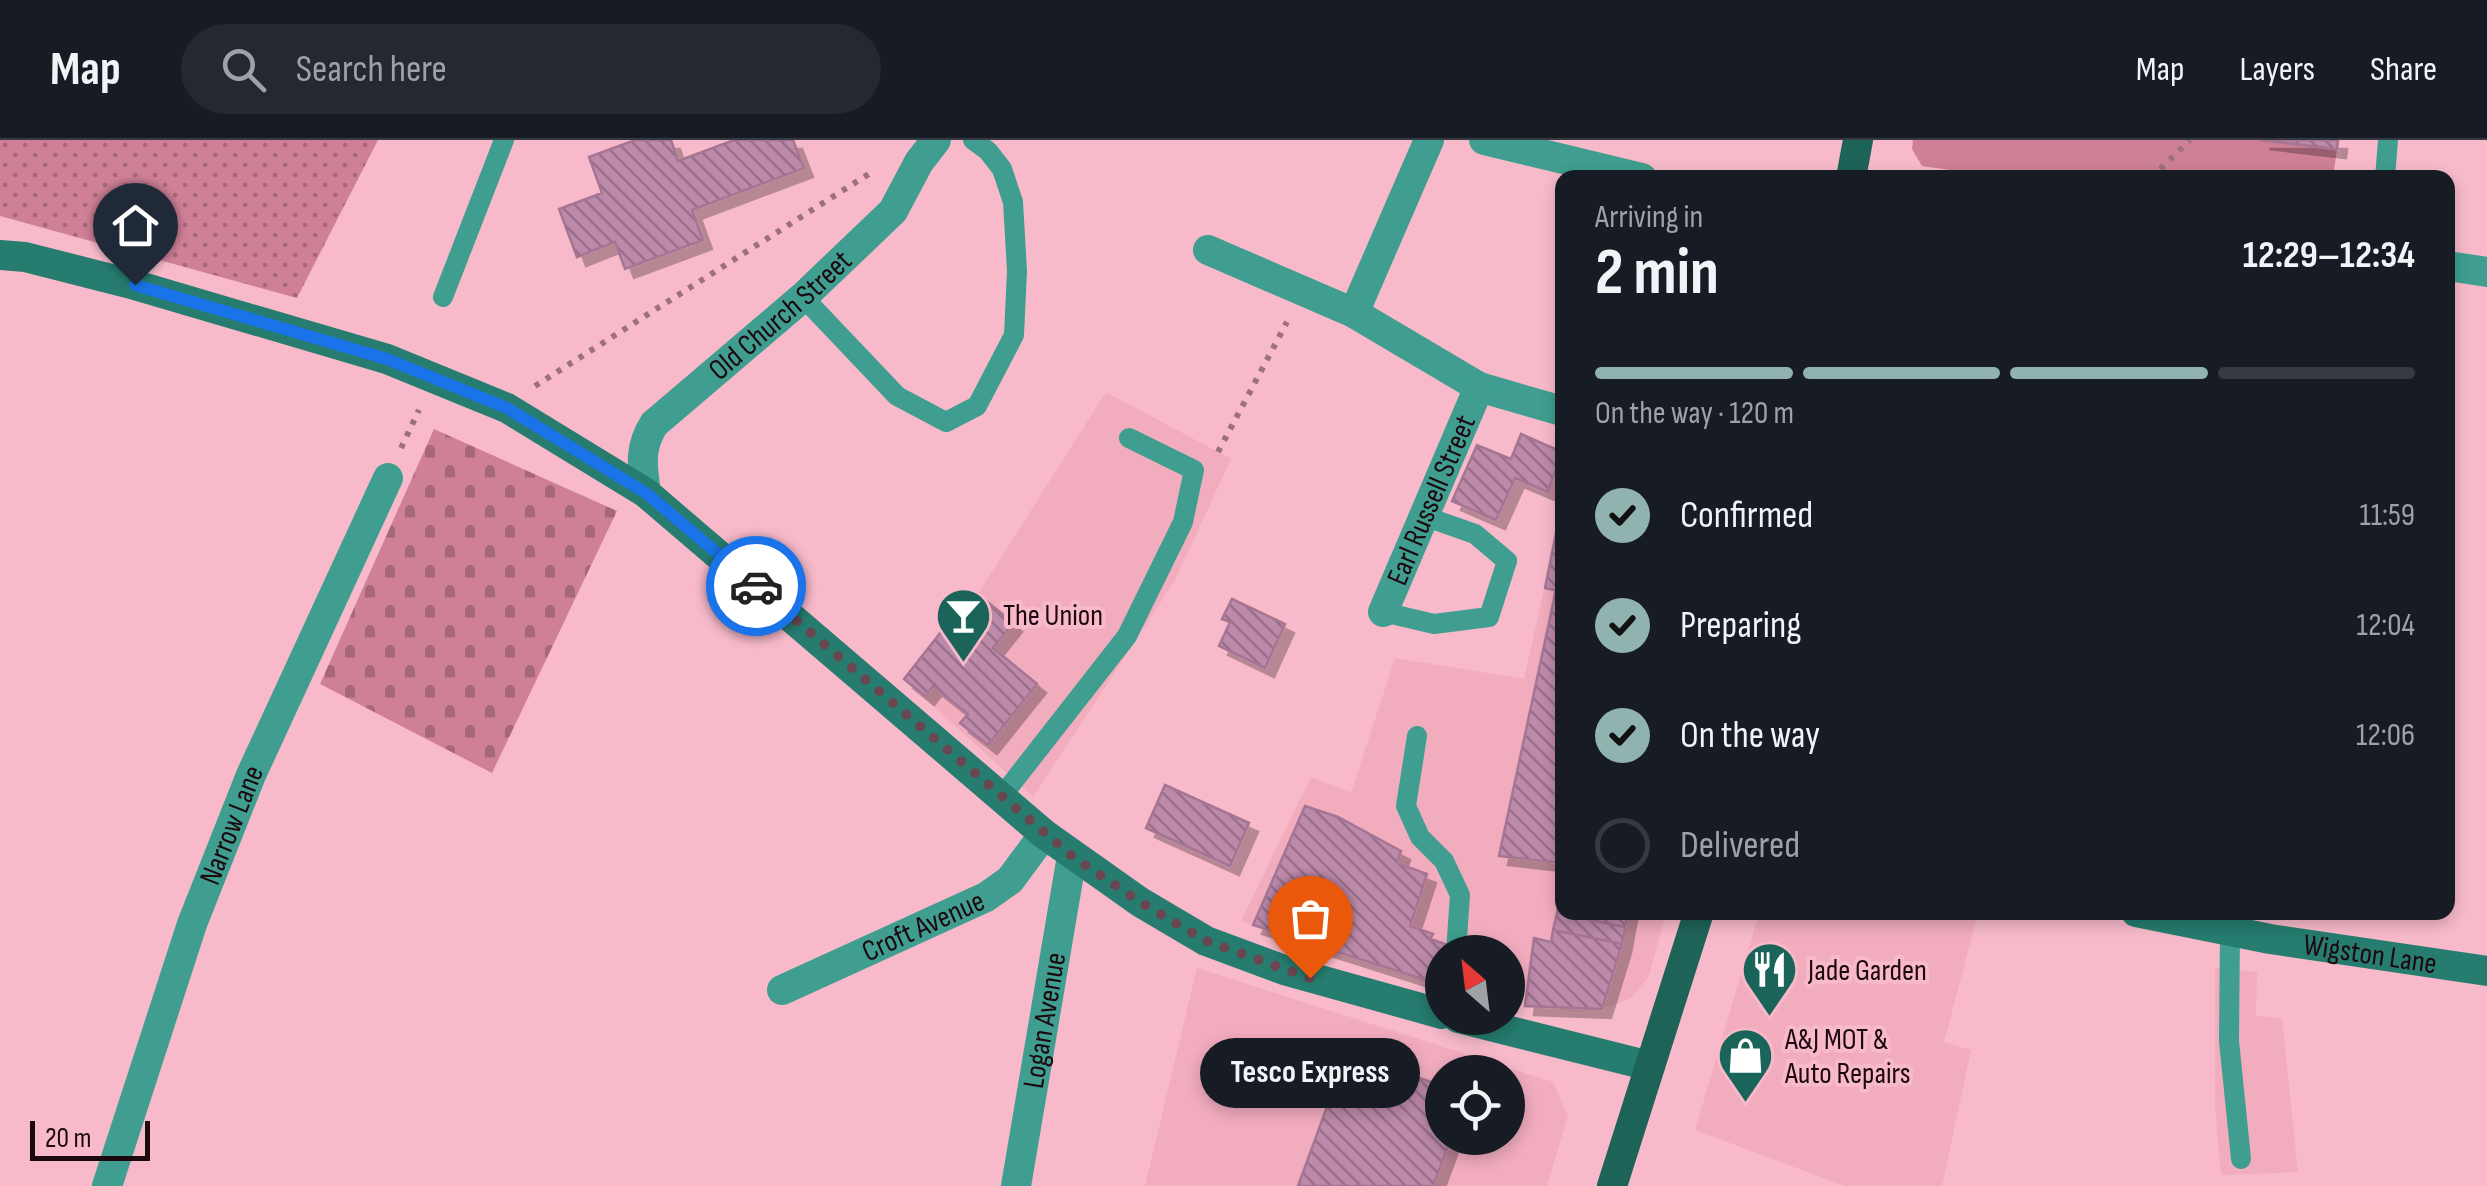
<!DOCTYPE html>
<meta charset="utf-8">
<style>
:root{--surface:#171b24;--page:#242831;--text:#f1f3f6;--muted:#9ea1a6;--line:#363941;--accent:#91b3af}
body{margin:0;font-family:"Sofia Sans Condensed",sans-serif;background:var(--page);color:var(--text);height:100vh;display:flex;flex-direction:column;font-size:38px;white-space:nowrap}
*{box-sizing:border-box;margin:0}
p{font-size:32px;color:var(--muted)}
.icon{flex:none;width:55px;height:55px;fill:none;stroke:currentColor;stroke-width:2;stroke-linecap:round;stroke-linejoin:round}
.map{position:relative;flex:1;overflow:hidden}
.side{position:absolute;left:1555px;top:30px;width:900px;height:750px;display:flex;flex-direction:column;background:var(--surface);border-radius:20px;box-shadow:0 5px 15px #0003}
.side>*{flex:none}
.needle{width:65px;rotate:332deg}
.buttons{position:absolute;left:1425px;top:795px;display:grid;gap:20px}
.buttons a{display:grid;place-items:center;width:100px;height:100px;border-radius:50%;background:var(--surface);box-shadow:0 5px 15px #0003;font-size:50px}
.scale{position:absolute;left:30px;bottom:25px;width:120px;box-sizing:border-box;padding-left:10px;border:5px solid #1c080f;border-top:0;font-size:28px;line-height:35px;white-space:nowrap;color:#1c080f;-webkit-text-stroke:8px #f8baca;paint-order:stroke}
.pin{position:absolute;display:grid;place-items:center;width:85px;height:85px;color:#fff;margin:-102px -42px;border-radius:50% 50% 50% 0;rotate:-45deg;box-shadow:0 0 10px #0007}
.pin .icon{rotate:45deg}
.courier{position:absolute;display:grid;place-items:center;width:100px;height:100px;margin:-50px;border:8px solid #1a73e8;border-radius:50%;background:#fff;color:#222;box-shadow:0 2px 12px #0007}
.bubble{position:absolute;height:70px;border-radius:35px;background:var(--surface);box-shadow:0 5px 15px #0003;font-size:32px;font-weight:700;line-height:70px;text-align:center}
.overview em{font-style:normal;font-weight:700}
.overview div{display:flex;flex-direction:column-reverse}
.overview{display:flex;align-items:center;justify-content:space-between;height:170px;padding:0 40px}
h1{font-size:65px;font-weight:700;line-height:75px}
.bar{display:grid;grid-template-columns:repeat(4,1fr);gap:15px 10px;align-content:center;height:120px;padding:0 40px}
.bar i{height:12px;border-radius:8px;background:var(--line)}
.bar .selected{background:var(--accent)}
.bar p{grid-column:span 4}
ol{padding:0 40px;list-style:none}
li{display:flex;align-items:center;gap:30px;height:110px}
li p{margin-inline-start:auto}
li .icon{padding:10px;border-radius:50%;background:var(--accent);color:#111;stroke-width:4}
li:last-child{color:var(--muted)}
li i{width:55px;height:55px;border:5px solid var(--line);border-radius:50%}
header{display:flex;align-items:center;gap:60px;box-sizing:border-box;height:140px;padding:0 50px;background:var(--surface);border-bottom:2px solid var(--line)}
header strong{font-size:48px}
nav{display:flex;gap:55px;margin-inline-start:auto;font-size:35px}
.search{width:700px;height:90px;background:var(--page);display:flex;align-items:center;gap:25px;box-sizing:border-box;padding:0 35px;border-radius:55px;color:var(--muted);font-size:38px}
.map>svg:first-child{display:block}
</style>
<header>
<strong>Map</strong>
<div class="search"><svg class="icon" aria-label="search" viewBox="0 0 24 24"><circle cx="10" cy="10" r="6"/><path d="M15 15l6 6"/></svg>Search here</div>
<nav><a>Map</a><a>Layers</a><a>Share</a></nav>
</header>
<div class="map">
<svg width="2487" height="1046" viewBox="0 0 2487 1046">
<defs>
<pattern id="cemetery-stones" width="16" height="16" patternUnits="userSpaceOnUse" patternTransform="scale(2.5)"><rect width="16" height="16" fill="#cf8097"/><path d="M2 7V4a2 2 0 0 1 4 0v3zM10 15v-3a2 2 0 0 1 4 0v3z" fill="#a7677a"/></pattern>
<pattern id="garden-dots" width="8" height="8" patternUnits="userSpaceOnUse" patternTransform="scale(2.5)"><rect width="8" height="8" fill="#cf8097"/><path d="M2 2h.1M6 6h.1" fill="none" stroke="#a7677a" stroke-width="1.8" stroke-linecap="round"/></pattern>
<pattern id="building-back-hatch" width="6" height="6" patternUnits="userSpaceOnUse" patternTransform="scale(2.5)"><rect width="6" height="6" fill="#bd8aaa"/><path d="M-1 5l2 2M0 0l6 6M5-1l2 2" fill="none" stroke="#996f89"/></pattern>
<filter id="shadow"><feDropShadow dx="9" dy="9" stdDeviation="0" flood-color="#0004"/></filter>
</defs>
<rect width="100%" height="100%" fill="#f8baca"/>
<!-- built -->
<path fill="#f1acbe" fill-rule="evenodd" d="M1106,252L1231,319L1175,440L1033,657L904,539L944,488L978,454Z
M1562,369V772L1666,773L1649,836L1632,857L1616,865L1579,872L1508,863V812H1442V848L1241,781L1311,637L1351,653L1395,518L1524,539Z
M1963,773L1977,777L1944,902L1971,910L1942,1046H1845L1695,990L1759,773Z
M1197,828L1553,942L1568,976L1547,1046H1145ZM1442,932H1508V998H1442Z
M2215,828L2257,832L2256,876L2282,878L2298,1032L2221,1035L2215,967Z"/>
<!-- green -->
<path fill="#cf8097" d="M1913,0H2260L2337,9L2333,37L2007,38L1922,26L1912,9Z"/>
<!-- cemetery -->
<path fill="url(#cemetery-stones)" d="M434,289L617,371L492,633L320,544Z"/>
<!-- garden -->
<path fill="url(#garden-dots)" d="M0,0H378L297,158L0,76Z"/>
<!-- building -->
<path fill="url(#building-back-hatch)" stroke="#a67594" stroke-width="2.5" filter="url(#shadow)" d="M635,0H671L678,21L734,0H793L804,28L692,70L703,100L625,129L615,102L577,117L559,69L602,53L589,17Z
M2260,0H2338L2337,9Z
M1521,294L1562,312L1548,352L1515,338L1496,380L1452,361L1477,305L1511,319Z
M1559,378H1562V452L1545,448Z
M1556,450L1562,452V723L1499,716Z
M984,459L1013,483L993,508L1037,544L988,605L960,583L968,574L933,546L925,556L904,539L944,488L954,497Z
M1232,459L1285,484L1265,528L1219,506L1230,482L1222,479Z
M1165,645L1249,683L1230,726L1146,688Z
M1305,666L1338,677L1401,711L1397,723L1427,734L1410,786L1433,794L1430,799L1445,804L1432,842L1253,785Z
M1562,745V772H1628L1625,787L1557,773Z
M1557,773L1625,787L1622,804L1553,790Z
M1553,790L1622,804L1602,869L1525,866L1534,798L1551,802Z
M1347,912L1442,946V998H1451L1433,1046H1298Z"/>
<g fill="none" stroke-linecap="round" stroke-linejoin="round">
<!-- path -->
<path stroke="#9c707c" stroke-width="6" stroke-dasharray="5 8" stroke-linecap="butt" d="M2151,38L2190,0
M535,246L875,30
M401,308L419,270
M1218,312L1287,182"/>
<!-- lane -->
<path stroke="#3f9e8f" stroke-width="20" d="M2385,38L2388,0
M443,157L504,0
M803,157L897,256L946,282L977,266L1014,195L1017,131L1013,62L1002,29L988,11L973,0
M1383,472L1434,484L1489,477L1507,421L1475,394L1424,376
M1417,596L1406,666L1420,697L1444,721L1460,755L1456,812
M1002,656L1127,496L1183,382L1194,330L1129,298
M2230,792L2229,901L2241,1019"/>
<!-- street -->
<g stroke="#3f9e8f" stroke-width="30">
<path d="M1484,0L1642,38"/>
<path d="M1208,110L1354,173L1479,247L1562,271"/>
<path d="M2448,126L2487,132"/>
<path d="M1354,173L1429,0"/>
<path id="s1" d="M646,353C642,325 639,308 654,284L803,157L893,71L919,22L936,0"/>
<path id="s2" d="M1383,472L1479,247"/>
<path id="s3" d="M782,850L986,757L1010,740L1044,694"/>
<path id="s4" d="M107,1046L192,784L251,635L388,338"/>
<path id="s5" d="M1016,1046L1072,716"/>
</g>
<!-- secondary -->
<g stroke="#257c6f" stroke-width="30">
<path d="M0,115L25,117L135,145L387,219L507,268L646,353L1044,694L1140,762L1206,801L1284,830L1442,874"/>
<path id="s6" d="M2136,772L2270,799L2487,831"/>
<path d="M1458,878L1650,926"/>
</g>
<!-- primary -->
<path stroke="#1e6358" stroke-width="30" d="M1851,38L1858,0
M1612,1046L1699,772"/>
</g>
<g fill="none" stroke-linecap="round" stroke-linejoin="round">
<!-- done -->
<path stroke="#694650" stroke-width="10" stroke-dasharray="0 18" d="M756,446L1072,716L1140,762L1206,801L1310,838"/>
<!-- route -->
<path stroke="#1a73e8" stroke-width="12" d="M135,145L387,219L507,268L646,353L756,446"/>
</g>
<!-- icons -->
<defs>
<symbol id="bar-pin" viewBox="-11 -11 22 30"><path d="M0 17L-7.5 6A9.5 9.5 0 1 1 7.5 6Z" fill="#1b6459" stroke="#f8baca"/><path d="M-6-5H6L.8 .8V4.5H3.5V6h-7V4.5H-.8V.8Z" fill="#fff"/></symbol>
<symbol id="restaurant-pin" viewBox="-11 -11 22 30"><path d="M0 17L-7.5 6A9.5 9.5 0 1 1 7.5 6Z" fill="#1b6459" stroke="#f8baca"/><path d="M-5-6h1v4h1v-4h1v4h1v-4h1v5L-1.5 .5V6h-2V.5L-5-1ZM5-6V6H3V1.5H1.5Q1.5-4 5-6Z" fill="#fff"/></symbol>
<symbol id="shop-pin" viewBox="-11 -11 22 30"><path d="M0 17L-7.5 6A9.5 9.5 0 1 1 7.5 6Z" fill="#1b6459" stroke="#f8baca"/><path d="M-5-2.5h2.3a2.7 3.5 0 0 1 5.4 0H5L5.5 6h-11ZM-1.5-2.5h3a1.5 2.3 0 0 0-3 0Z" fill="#fff"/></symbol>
</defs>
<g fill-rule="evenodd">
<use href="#bar-pin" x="932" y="444" width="63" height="86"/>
<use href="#restaurant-pin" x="1738" y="798" width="63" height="86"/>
<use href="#shop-pin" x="1714" y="884" width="63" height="86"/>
</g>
<g text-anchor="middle" stroke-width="8" stroke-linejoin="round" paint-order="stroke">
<!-- street labels -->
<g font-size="30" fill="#1c080f" stroke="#f8baca">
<text dy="10" stroke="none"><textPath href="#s1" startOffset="238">Old Church Street</textPath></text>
<text dy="10" stroke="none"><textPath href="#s2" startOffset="122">Earl Russell Street</textPath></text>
<text dy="10" stroke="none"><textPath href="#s4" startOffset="382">Narrow Lane</textPath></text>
<text dy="10" stroke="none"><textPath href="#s3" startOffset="155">Croft Avenue</textPath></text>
<text dy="10" stroke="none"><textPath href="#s6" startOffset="238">Wigston Lane</textPath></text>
<text dy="10" stroke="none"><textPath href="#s5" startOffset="168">Logan Avenue</textPath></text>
</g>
<!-- poi labels -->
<g font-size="30" fill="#1c080f" stroke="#f8baca" text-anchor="start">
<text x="1003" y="485">The Union</text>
<text x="1808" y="840">Jade Garden</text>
<text x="1785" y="909">A&amp;J MOT &amp;<tspan x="1785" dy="34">Auto Repairs</tspan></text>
</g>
</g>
</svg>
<div class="buttons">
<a><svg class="needle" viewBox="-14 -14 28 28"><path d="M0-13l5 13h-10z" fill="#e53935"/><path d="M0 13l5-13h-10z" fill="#9ea1a6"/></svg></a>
<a><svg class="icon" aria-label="locate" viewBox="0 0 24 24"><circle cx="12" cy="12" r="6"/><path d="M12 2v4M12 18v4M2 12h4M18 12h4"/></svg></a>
</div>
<div class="scale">20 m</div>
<div class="pin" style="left:1310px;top:838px;background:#ea580c"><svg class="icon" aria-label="bag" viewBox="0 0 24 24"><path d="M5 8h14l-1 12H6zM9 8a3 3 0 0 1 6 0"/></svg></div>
<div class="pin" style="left:135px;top:145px;background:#1f2937"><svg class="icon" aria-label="home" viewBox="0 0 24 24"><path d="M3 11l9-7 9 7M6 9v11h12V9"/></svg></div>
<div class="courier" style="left:756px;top:446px"><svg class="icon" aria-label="car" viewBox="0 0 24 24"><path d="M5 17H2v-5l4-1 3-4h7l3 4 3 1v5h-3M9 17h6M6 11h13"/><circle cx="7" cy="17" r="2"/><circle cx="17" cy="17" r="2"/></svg></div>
<div class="bubble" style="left:1200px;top:898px;width:220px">Tesco Express</div>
<section class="side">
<div class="overview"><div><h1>2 min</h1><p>Arriving in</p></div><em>12:29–12:34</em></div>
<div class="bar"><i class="selected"></i><i class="selected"></i><i class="selected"></i><i></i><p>On the way · 120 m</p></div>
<ol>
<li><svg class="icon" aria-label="check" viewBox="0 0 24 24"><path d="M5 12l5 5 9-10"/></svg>Confirmed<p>11:59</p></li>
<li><svg class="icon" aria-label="check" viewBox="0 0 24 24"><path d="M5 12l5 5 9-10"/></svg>Preparing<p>12:04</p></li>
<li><svg class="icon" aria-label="check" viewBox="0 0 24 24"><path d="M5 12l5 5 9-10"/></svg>On the way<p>12:06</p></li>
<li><i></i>Delivered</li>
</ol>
</section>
</div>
